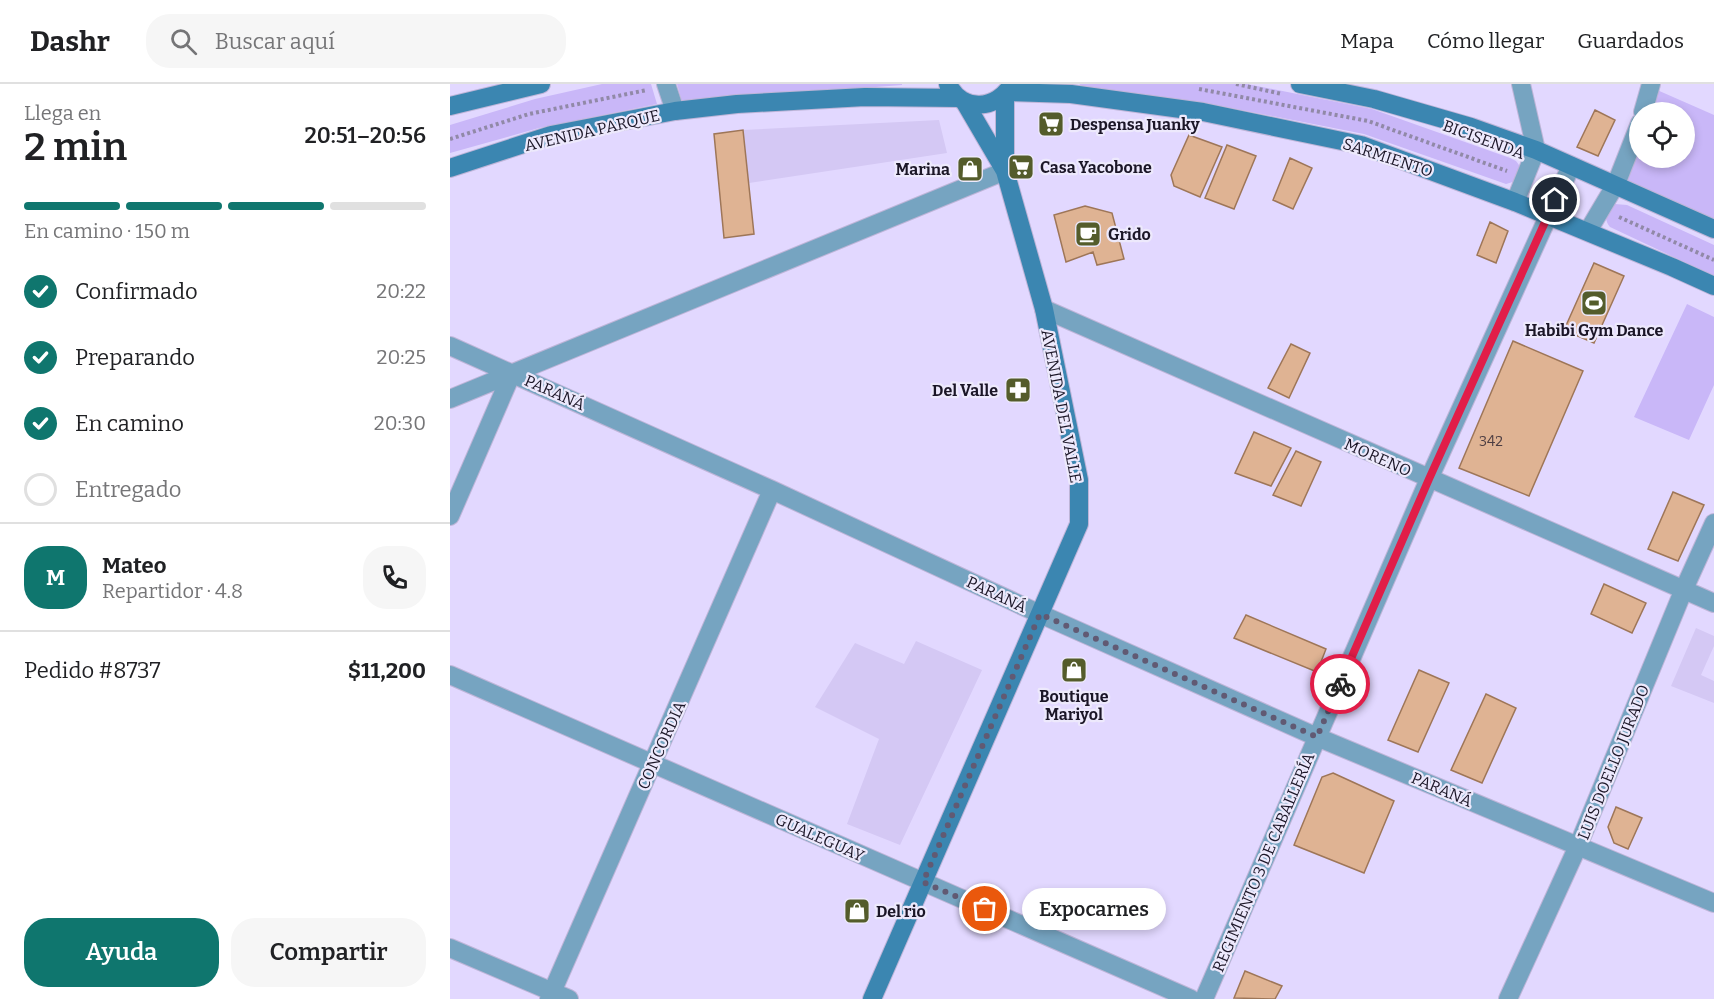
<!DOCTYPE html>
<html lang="es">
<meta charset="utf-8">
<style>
:root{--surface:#fff;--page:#f6f6f6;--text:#202124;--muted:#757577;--line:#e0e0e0;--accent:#0f766e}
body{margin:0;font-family:Bitter,serif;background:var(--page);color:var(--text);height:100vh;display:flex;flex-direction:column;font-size:22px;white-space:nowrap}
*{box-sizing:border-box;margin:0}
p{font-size:20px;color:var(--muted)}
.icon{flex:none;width:33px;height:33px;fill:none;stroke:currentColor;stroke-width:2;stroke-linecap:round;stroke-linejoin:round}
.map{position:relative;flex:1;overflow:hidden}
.drawer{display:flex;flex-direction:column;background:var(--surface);width:450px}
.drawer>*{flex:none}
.buttons{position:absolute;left:1179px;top:18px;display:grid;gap:12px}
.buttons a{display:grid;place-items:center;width:66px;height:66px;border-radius:50%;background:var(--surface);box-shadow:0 3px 9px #0003;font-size:30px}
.pin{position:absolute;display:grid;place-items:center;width:51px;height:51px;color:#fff;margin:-26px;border:3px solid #fff;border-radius:50%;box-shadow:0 2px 6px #0007}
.courier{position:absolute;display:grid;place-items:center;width:60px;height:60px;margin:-30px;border:4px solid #e11d48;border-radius:50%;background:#fff;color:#222;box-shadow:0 2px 8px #0007}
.bubble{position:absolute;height:42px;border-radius:21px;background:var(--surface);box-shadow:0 3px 9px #0003;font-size:20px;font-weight:600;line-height:42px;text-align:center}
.summary em{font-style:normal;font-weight:600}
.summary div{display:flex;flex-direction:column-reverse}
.summary{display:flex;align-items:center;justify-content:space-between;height:102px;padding:0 24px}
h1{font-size:39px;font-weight:600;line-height:45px}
.bar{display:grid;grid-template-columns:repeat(4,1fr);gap:9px 6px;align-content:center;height:72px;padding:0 24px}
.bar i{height:8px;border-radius:4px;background:var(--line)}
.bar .active{background:var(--accent)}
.bar p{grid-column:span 4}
.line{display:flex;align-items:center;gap:15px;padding:0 24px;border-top:2px solid var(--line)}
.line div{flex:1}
.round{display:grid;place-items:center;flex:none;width:63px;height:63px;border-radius:24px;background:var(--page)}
ol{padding:0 24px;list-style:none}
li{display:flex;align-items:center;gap:18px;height:66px}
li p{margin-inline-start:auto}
li .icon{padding:6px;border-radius:50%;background:var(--accent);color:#fff;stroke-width:4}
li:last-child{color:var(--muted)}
li i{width:33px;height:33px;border:3px solid var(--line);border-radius:50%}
.action{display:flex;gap:12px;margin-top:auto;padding:12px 24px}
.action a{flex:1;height:69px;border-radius:24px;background:var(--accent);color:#fff;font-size:24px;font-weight:600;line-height:69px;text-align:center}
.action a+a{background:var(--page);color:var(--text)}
header{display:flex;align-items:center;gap:36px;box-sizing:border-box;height:84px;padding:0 30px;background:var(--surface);border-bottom:2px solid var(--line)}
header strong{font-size:28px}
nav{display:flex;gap:33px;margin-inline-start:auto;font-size:21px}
.search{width:420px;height:54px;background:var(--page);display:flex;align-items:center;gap:15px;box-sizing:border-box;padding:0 21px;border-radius:24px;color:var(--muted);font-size:22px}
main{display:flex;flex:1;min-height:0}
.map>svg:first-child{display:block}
</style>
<header>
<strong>Dashr</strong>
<div class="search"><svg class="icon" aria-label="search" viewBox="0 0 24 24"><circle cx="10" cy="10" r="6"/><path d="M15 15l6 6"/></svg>Buscar aquí</div>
<nav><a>Mapa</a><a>Cómo llegar</a><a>Guardados</a></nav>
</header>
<main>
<section class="drawer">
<div class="summary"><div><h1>2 min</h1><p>Llega en</p></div><em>20:51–20:56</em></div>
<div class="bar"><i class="active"></i><i class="active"></i><i class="active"></i><i></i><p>En camino · 150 m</p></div>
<ol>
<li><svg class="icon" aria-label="check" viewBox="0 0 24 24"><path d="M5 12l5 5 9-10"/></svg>Confirmado<p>20:22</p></li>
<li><svg class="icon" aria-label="check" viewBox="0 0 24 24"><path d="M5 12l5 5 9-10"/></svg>Preparando<p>20:25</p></li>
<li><svg class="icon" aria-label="check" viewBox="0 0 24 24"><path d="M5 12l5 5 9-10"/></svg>En camino<p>20:30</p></li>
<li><i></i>Entregado</li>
</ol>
<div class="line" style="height:108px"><b class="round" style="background:var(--accent);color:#fff">M</b><div><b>Mateo</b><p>Repartidor · 4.8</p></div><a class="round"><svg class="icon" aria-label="phone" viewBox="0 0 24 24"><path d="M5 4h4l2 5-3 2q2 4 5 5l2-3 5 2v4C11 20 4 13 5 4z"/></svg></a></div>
<div class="line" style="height:78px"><div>Pedido #8737</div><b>$11,200</b></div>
<div class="action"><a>Ayuda</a><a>Compartir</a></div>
</section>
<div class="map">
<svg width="1264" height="915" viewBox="0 0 1264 915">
<rect width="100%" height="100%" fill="#e2d8ff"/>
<!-- built -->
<path fill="#d4c8f4" d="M489,36L497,69L299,99L293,46Z
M1246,544L1264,552V562L1251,591L1264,597V619L1221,602Z
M466,557L532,586L450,761L397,740L429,655L365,623L405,559L454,580Z"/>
<!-- green -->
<path fill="#c9b7f8" d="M152,0H201L207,20L89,44L0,69V41L85,15Z
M227,0H452V1L232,18Z
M629,0H797L922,25L1060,74L1066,77L1072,85L1066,97L1056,100L914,50L756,19L636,5Z
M1198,2L1264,31V137L1180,100L1172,83L1189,44L1190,74H1234V28H1196Z
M1165,120L1177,121L1264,161V192L1160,143C1153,135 1156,125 1165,120Z
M1237,220L1264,233V301L1239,356L1184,333Z"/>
<!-- building -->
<path fill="#dfb393" stroke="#9e7658" stroke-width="1.5" d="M1145,26L1165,36L1148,72L1127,63Z
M293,46L304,150L274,154L264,50Z
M739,51L772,63L750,113L724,102L721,91Z
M777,61L806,72L784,125L755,114Z
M840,74L862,84L843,125L823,116Z
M635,122L662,129L674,175L647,181L643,168L616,178L604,131Z
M1040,138L1058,147L1046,179L1027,171Z
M1144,179L1174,192L1144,259L1114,246Z
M1063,257L1133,287L1079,412L1009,384Z
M841,260L860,269L839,314L818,304Z
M804,348L841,364L821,402L785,389Z
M846,367L871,378L851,422L823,411Z
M1223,408L1254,421L1228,477L1198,465Z
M1154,500L1196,519L1182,549L1141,530Z
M796,531L876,565L867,588L784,554Z
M969,586L999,599L968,668L938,656Z
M1036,610L1066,624L1032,699L1001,686Z
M883,689L944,717L914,789L844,761L872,693Z
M1166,723L1192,734L1178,765L1164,759L1158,743Z
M795,887L832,902L825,915L784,914Z"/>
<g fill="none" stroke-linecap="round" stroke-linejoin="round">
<defs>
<path id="street" d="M216,0L225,27
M1193,28L1201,0
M1065,118L1086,66L1071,0
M1138,147L1166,100L1190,39
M594,225L1264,519
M0,262L322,406L590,530L867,653L1264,819
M0,315L555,87
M0,432L62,289
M0,591L741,915
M0,864L119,915
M99,915L322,406
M754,915L979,395L1121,82
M1058,915L1128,762L1234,505L1264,439"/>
<path id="secondary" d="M498,0C512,29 547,26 562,0
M850,0L924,15L1021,43L1086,66L1264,145
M557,8L621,10L753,28L911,61L1065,118L1222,183L1264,202
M0,22L91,0
M0,84L101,51L225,27L287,20L415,13L509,14
M555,85V11
M422,915L629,440V396L594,225L555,87L514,17"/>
</defs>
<!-- street casing -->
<use href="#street" stroke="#beb5d8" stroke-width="20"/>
<!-- secondary casing -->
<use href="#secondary" stroke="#beb5d8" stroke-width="20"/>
<!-- path -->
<path stroke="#9189a7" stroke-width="4" stroke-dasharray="3 3" stroke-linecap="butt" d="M786,0L832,10
M749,5L918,37L1057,87
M0,55L79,30L197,6
M1169,133L1264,176"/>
<!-- street -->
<use href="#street" stroke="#76a4c1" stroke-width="18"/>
<!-- secondary -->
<use href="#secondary" stroke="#3b86b1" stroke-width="18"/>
</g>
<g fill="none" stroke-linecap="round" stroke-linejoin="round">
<!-- done -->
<path stroke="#615a73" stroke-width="6" stroke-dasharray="0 10.8" d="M535,825L473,798L590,530L867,653L890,600"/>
<!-- route -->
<path stroke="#e11d48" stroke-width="8" d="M890,600L979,395L1105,116"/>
</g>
<!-- icons -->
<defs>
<symbol id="supermarket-square" viewBox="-11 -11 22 22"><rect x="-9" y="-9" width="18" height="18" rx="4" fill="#545c2b" stroke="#ede9fc"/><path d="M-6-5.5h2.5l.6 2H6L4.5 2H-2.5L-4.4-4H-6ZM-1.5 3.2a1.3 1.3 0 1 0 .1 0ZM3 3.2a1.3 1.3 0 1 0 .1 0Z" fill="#fff"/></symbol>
<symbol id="shop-square" viewBox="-11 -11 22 22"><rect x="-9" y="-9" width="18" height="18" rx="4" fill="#545c2b" stroke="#ede9fc"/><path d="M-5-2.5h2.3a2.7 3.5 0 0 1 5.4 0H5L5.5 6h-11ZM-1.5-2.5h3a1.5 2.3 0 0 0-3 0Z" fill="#fff"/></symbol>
<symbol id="cafe-square" viewBox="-11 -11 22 22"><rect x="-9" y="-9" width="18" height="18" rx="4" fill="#545c2b" stroke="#ede9fc"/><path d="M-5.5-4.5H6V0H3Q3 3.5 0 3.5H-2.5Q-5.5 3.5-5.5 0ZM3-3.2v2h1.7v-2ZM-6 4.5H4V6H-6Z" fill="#fff"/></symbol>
<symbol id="stadium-square" viewBox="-11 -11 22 22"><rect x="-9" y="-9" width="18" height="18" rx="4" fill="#545c2b" stroke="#ede9fc"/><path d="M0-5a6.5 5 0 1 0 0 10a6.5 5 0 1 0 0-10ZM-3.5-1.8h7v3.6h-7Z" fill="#fff"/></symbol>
<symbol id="pharmacy-square" viewBox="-11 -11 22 22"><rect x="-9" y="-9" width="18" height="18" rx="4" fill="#545c2b" stroke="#ede9fc"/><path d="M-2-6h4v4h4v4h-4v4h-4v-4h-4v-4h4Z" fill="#fff"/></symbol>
</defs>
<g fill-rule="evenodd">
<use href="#supermarket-square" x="586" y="25" width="30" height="30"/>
<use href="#supermarket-square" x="556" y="68" width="30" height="30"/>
<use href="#shop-square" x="505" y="70" width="30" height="30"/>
<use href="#cafe-square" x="623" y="135" width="30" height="30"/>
<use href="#stadium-square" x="1129" y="204" width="30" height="30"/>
<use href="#pharmacy-square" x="553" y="291" width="30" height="30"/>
<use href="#shop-square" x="609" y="571" width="30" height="30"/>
<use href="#shop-square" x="392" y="812" width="30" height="30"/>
</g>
<g text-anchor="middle" stroke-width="4.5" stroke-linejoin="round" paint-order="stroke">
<!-- number labels -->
<g font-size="14" fill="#4c3d42">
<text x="1041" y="362">342</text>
</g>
<!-- poi labels -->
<g font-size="16" font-weight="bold" fill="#1b1627" stroke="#ede9fc" text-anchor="start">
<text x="620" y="46">Despensa Juanky</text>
<text x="590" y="89">Casa Yacobone</text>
<text x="500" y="91" text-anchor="end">Marina</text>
<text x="658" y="156">Grido</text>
<text x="1144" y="252" text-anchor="middle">Habibi Gym Dance</text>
<text x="548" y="312" text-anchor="end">Del Valle</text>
<text x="624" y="618" text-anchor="middle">Boutique<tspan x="624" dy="18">Mariyol</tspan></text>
<text x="426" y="833">Del rio</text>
</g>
<!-- street labels -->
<g font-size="16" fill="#1b1627" stroke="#ede9fc">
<text transform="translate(142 46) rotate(-13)" y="6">AVENIDA PARQUE</text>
<text transform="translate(1034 55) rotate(20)" y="6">BICISENDA</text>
<text transform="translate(938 73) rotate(18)" y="6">SARMIENTO</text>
<text transform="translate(105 308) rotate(24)" y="6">PARANÁ</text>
<text transform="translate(612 322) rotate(79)" y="6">AVENIDA DEL VALLE</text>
<text transform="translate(928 373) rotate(24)" y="6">MORENO</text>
<text transform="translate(547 510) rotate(25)" y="6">PARANÁ</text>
<text transform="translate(211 661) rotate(-66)" y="6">CONCORDIA</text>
<text transform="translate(1163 678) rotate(-68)" y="6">LUIS DOELLO JURADO</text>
<text transform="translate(992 705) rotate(23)" y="6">PARANÁ</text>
<text transform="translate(370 753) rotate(24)" y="6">GUALEGUAY</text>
<text transform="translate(813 778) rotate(-67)" y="6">REGIMIENTO 3 DE CABALLERÍA</text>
</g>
</g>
</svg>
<div class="buttons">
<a><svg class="icon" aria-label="locate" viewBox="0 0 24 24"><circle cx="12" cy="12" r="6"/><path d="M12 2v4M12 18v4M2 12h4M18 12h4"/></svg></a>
</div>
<div class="pin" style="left:535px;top:825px;background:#ea580c"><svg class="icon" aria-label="bag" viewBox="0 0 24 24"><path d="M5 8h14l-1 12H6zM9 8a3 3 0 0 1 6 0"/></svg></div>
<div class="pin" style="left:1105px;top:116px;background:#1f2937"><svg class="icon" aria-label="home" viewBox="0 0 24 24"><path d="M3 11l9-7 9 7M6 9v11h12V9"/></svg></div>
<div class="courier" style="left:890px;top:600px"><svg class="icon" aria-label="bike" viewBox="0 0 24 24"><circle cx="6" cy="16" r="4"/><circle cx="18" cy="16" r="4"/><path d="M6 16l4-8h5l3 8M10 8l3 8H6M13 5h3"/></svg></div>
<div class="bubble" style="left:572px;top:804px;width:144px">Expocarnes</div>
</div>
</main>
